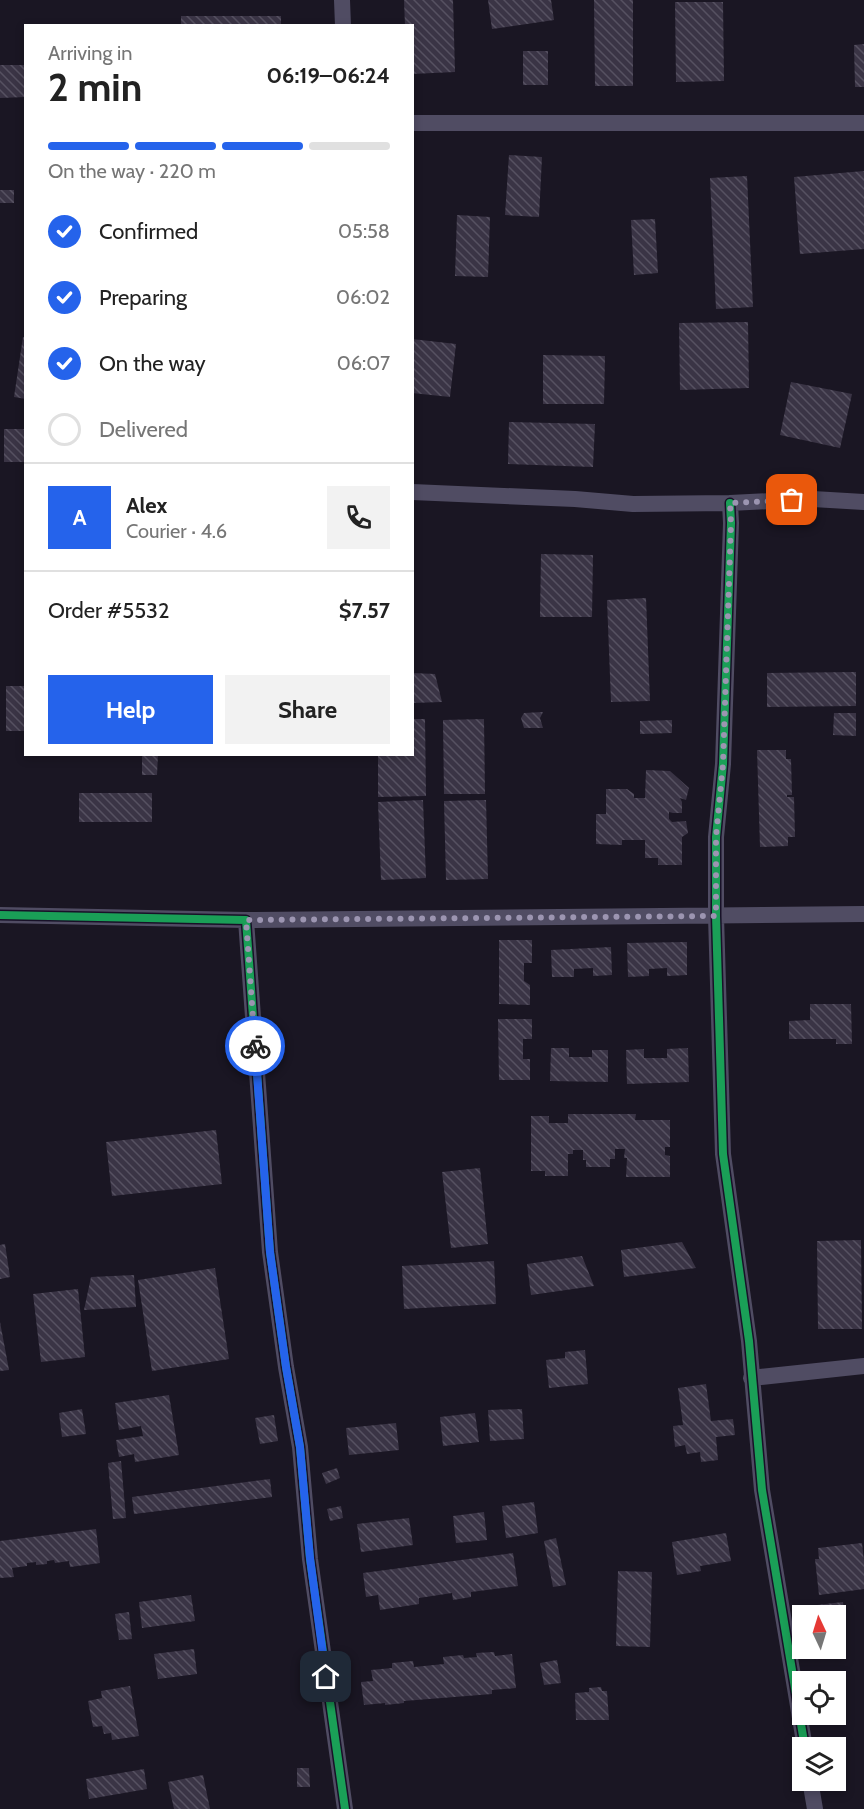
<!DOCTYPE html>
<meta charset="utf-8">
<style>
:root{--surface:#fff;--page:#f2f2f2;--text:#222;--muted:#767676;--line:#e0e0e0;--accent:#2563eb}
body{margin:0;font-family:Cabin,sans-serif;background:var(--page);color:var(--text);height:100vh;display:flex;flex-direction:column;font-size:22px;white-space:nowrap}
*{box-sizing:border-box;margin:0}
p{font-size:20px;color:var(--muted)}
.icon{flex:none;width:33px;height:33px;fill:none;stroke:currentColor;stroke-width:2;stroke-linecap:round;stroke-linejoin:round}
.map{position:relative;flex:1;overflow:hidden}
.panel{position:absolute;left:24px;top:24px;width:390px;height:732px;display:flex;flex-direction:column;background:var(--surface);border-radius:0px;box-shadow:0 3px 9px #0003}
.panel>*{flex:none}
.needle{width:39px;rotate:356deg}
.controls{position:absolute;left:792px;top:1605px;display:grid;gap:12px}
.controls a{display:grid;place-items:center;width:54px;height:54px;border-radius:0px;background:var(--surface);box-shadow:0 3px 9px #0003;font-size:30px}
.pin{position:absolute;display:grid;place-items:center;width:51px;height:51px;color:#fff;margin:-26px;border-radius:12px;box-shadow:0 3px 9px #0006}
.courier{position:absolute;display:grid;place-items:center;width:60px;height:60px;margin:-30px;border:4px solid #2563eb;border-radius:50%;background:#fff;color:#222;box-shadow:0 2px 8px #0007}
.head em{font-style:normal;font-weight:700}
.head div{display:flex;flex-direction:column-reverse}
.head{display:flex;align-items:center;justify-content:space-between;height:102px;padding:0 24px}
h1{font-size:39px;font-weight:700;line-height:45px}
.bar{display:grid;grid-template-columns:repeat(4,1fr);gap:9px 6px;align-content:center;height:72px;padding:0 24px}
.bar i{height:8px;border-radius:4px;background:var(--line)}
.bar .current{background:var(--accent)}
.bar p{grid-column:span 4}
.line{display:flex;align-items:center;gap:15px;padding:0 24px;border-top:2px solid var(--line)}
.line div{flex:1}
.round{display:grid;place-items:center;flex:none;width:63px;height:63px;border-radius:0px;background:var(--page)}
ol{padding:0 24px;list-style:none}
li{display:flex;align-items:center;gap:18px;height:66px}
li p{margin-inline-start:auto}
li .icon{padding:6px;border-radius:50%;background:var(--accent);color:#fff;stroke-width:4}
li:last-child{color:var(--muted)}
li i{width:33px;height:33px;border:3px solid var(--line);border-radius:50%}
.primary-button{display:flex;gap:12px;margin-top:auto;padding:12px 24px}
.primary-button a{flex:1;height:69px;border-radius:0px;background:var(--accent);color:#fff;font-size:24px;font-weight:700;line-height:69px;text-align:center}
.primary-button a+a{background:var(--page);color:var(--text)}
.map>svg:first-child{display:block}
</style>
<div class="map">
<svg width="864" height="1809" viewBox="0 0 864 1809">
<defs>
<pattern id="building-back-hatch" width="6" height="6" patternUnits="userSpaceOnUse" patternTransform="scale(1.5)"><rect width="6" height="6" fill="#3a3445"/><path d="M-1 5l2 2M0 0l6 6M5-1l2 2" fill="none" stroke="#565161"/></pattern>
</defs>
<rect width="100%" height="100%" fill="#1a1623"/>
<!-- building -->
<path fill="url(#building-back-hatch)" d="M404,0H453L455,72L412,74V26H405Z
M488,0H551L554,20L492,29Z
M594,0H633V86H595Z
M675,2H723L724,81L676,82Z
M181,16H281V26H181Z
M864,44V87H855L854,45Z
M523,51H548V85H523Z
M0,65H26V97L0,98Z
M509,155L542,157L539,217L505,215Z
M864,171V249L800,254L794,177Z
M747,176L753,307L716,309L710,178Z
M0,190H14V203H0Z
M457,215L490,217L488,277L455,276Z
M655,219L658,273L634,275L631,220Z
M748,322L749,388L680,390L679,323Z
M23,337H26V399L14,397Z
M412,339L456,344L450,397L412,393Z
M543,355L605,356L604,404H543Z
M791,382L852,394L840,448L780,435Z
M509,422L595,424L593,467L508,464Z
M4,429H26V462H4Z
M541,554L593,555L592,617H540Z
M646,598L650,701L611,702L607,600Z
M856,672V706L767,707V673Z
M412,673L435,674L442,702L412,703Z
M6,686H26V731H6Z
M543,712L540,718L543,728H524L521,718L524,713Z
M834,713H856V736L833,735Z
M412,719H425L426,796L378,797V754H412Z
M484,719L485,794H444L443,720Z
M672,720V733L640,734V721Z
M757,750H786V759H791L792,795H787V797H794L795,837H788V846L760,847Z
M142,754H158L157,775H142Z
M646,770L670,771L689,788L686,800L680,798L682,802V813H673L669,812V819L672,822L686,821L688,833L682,837V865H658V858H645V840H622V845L596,844V814H606V789H627L634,794V798H645Z
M79,793H152V822H79Z
M423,800L426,878L381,880L378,802Z
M486,800L488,879L446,880L444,801Z
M499,940H532V963H524V981L530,985V1005L499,1004Z
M687,942V975L667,976V968L649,969V976L628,977L627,943Z
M611,947L612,975L593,976V968L574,969V977H552L551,950Z
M810,1004H851L852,1044H836V1039H789V1021L810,1020Z
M498,1019H532V1039H523V1059H530V1080H499Z
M551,1048H569V1057H592V1050H608V1082L550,1081Z
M688,1048L689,1082L627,1084L626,1050L644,1049V1058H667V1049Z
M568,1114H636L635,1120H670V1147H665V1155L670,1156V1177H626L627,1158H624L625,1149H615V1159H610V1167H586V1160H583V1150H573V1154H568V1176H545V1171H531V1116H549V1123H568Z
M216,1130L222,1184L112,1196L106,1142Z
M480,1168L488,1244L451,1248L442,1172Z
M861,1240L862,1329H818L817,1241Z
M682,1242L696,1268L624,1277L621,1250Z
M5,1244L10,1277L0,1279V1245Z
M582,1256L594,1286L531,1295L527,1264Z
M494,1261L496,1304L404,1309L402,1266Z
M215,1268L229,1359L152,1371L138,1280Z
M134,1275L136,1307L84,1310L91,1277Z
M78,1289L85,1357L41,1362L33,1294Z
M0,1322L9,1370L0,1371Z
M585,1350L588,1384L549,1388L546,1360L565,1358V1352Z
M706,1384L711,1421L733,1419L735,1435L716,1437L718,1460L701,1462L700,1452L687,1454L685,1445L675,1447L673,1426L683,1425L678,1388Z
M169,1395L179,1455L135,1462L134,1454L119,1457L116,1440L143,1436L141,1426L119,1430L115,1403Z
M82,1409L86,1434L62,1437L59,1413Z
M522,1409L524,1439L490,1441L488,1410Z
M475,1413L479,1442L443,1446L440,1417Z
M274,1415L278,1441L260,1444L255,1418Z
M396,1423L399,1450L349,1455L346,1428Z
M121,1461L126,1518L113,1519L108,1463Z
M337,1468L340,1478L326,1484L322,1473Z
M270,1479L272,1497L134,1514L132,1497Z
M534,1502L538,1533L506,1538L502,1506Z
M341,1506L343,1518L330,1521L327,1509Z
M484,1512L487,1540L456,1543L453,1516Z
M409,1518L413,1545L361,1552L357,1524Z
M96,1529L100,1563L70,1567L69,1561L55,1563L54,1560L47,1561V1564L36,1565V1562L27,1563V1566L12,1568L14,1577L0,1578V1541Z
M726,1533L731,1561L700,1566L701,1571L677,1575L672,1542Z
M556,1538L566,1585L553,1587L544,1541Z
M862,1543L864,1561V1589L819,1595L815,1559H819L818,1548Z
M513,1553L518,1586L471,1592V1597L453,1600L452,1593L419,1598V1604L380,1610L378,1595L366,1597L363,1573Z
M618,1571L652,1572L650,1647L616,1646Z
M191,1595L195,1621L142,1628L139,1602Z
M843,1602L846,1625L836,1626V1616H818L817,1605Z
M129,1612L132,1639L119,1640L115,1614Z
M194,1649L197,1674L158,1679L154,1654Z
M494,1652L495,1656L512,1654L516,1688L492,1690V1694L404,1701V1703L385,1705V1703L364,1705L361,1682L373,1681L371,1670L392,1668V1663L413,1661L414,1667L444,1664L443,1657L463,1655L464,1658L477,1657L476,1653Z
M557,1660L561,1683L544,1685L540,1663Z
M130,1686L139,1736L112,1740L111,1733L104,1734L102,1726L93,1727L88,1701L102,1698L101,1691Z
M601,1687L602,1691H607L609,1720H576L575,1693L589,1692V1688Z
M297,1768H309L310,1787H297Z
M144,1769L147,1789L89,1799L86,1779Z
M203,1775L210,1809H174L168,1782Z"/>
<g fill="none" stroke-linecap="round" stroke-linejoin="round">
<!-- street -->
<path stroke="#504c63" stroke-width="16" d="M342,0L343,26
M412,123H864
M412,492L575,499L633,504L730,503L813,499L864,502
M730,503L731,523L723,764L716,837V916L723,1154L749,1341L762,1490L805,1748
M0,915L246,920L270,1252L286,1367L300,1447L310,1559L345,1809
M246,920L864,914
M751,1378L864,1366
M810,1780L815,1809"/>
<defs>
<path id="cycleway" d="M730,503L731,523L723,764L716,837V916L723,1154L749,1341L762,1490L805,1748
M0,915L246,920L270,1252L286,1367L300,1447L310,1559L345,1809"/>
</defs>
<!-- cycleway casing -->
<use href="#cycleway" stroke="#181128" stroke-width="11"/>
<!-- cycleway -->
<use href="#cycleway" stroke="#1a9f57" stroke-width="8"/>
</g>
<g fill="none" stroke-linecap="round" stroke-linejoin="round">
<!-- done -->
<path stroke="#9c95b1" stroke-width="6" stroke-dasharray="0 10.8" d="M255,1046L246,920L716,916V837L723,764L731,523L730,503L792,500"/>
<!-- route -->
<path stroke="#2563eb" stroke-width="8" d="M255,1046L270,1252L286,1367L300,1447L310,1558L326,1677"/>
</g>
</svg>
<div class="controls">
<a><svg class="needle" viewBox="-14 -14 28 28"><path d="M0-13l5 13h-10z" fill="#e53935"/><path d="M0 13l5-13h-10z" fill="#767676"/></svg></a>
<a><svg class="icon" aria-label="locate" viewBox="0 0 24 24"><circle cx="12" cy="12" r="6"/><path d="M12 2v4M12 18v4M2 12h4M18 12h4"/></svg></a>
<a><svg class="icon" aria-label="layers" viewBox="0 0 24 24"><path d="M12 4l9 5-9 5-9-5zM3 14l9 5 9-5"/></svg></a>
</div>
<div class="pin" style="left:792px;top:500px;background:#ea580c"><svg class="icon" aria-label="bag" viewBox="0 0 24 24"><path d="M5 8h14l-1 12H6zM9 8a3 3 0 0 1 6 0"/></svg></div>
<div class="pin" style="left:326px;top:1677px;background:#1f2937"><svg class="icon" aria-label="home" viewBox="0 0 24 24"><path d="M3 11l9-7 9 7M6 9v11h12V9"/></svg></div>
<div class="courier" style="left:255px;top:1046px"><svg class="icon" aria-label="bike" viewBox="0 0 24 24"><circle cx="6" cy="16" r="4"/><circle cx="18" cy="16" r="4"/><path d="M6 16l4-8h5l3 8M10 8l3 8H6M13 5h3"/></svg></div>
<section class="panel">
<div class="head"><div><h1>2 min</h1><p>Arriving in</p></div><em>06:19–06:24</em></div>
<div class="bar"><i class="current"></i><i class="current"></i><i class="current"></i><i></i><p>On the way · 220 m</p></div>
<ol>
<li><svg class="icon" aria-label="check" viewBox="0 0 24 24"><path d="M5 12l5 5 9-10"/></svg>Confirmed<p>05:58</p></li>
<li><svg class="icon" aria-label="check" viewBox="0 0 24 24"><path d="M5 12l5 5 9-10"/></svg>Preparing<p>06:02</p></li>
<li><svg class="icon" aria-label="check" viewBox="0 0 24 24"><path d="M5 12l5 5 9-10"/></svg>On the way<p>06:07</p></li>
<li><i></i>Delivered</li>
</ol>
<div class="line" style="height:108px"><b class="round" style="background:var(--accent);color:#fff">A</b><div><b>Alex</b><p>Courier · 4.6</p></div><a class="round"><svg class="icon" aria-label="phone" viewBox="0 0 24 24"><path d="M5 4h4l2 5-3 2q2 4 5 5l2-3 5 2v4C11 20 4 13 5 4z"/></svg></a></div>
<div class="line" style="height:78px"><div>Order #5532</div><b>$7.57</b></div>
<div class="primary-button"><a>Help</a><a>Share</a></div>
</section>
</div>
